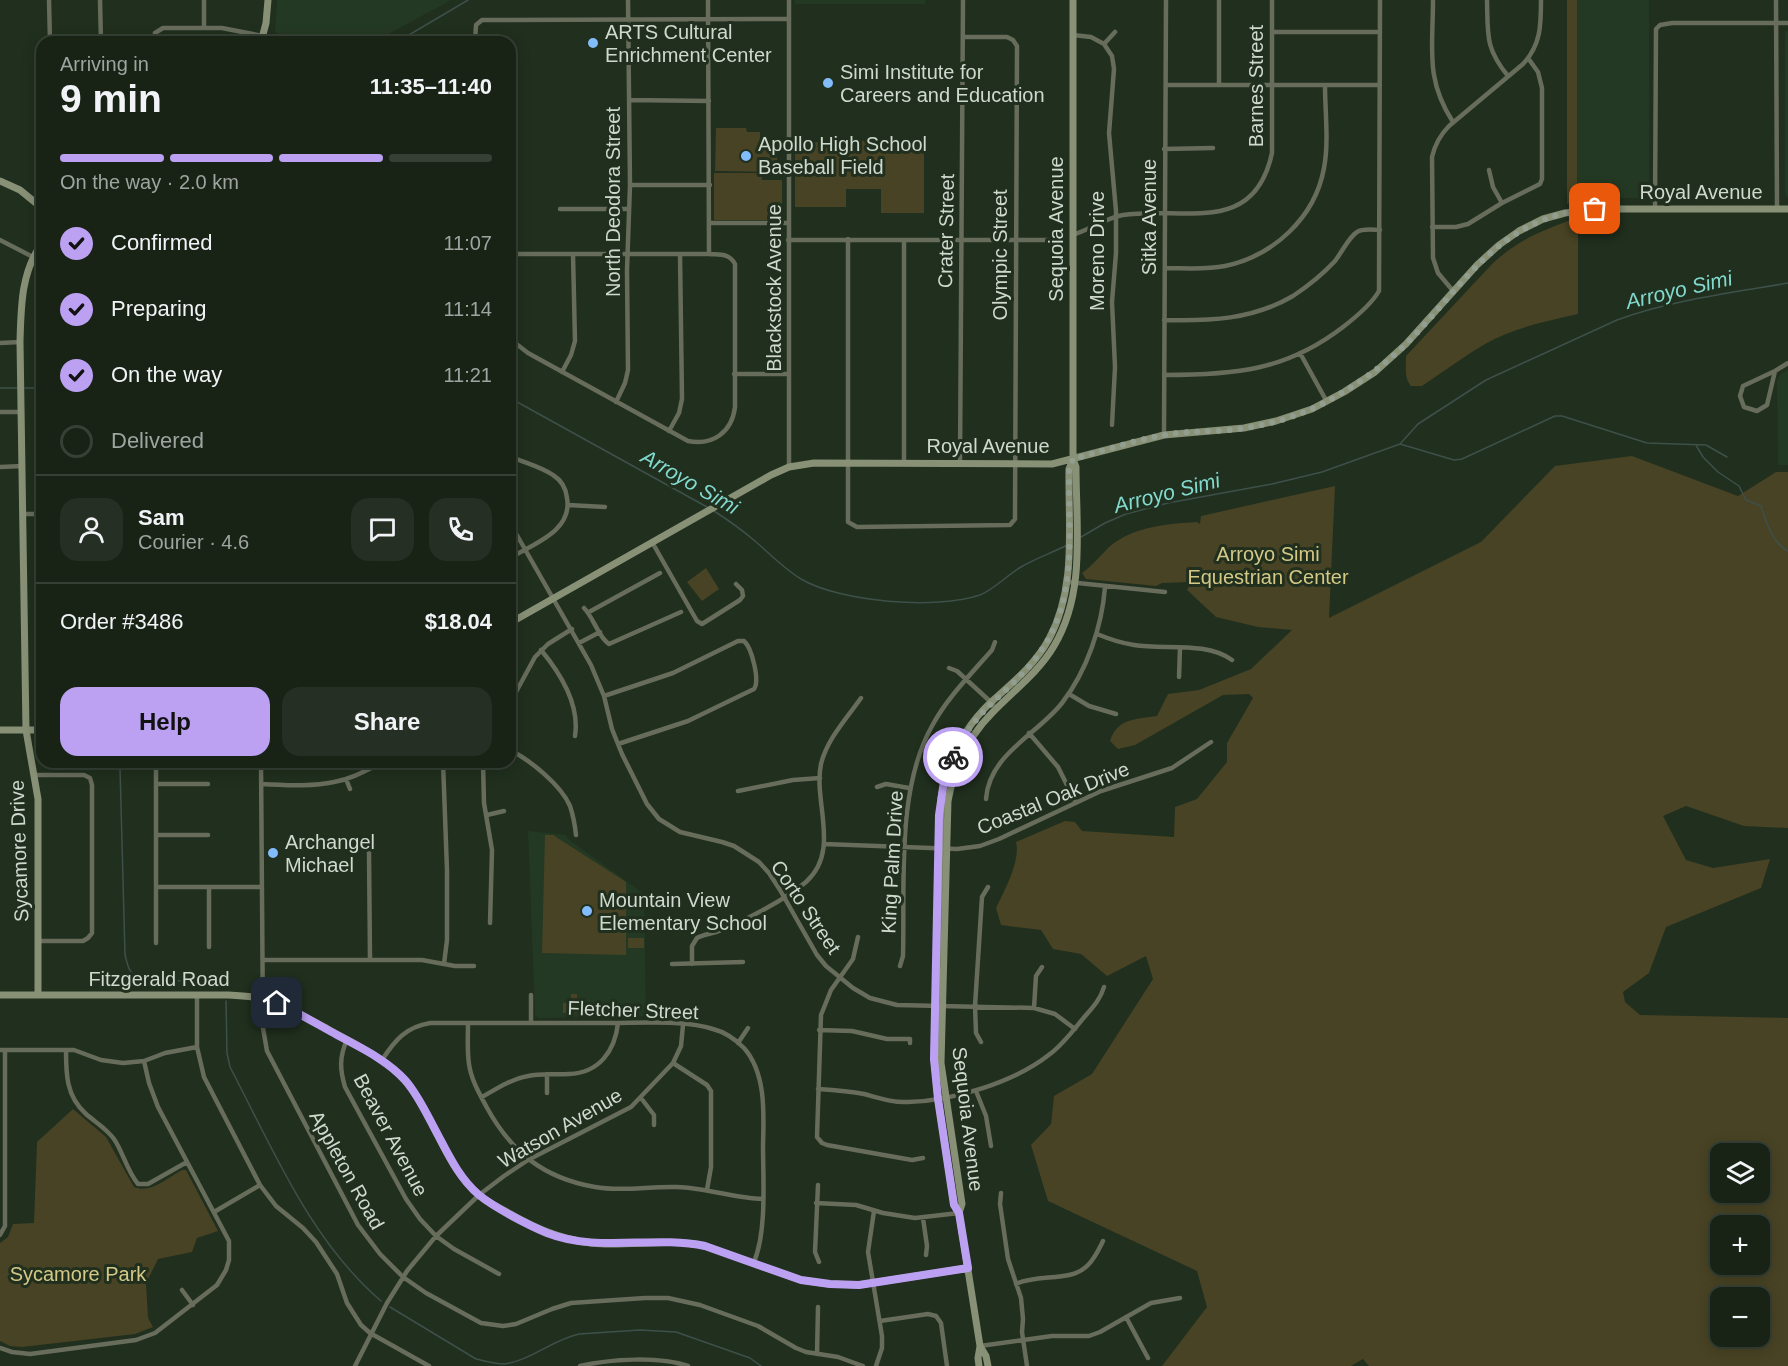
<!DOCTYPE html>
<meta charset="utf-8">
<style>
:root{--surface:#182316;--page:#252f23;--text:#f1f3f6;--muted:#9fa4a1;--line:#364035;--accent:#bca0f2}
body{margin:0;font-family:Arial,sans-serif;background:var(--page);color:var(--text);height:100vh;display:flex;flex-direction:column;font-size:22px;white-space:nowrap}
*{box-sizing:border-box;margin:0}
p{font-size:20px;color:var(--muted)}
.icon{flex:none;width:33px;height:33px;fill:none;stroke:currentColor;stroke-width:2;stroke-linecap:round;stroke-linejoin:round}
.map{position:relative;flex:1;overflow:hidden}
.side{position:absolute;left:36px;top:36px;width:480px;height:732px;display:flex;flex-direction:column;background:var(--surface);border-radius:18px;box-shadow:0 3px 15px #0003,0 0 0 2px var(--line)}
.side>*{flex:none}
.buttons{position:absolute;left:1710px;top:1143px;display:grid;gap:12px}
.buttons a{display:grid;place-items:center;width:60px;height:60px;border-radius:12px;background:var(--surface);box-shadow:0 3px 15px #0003,0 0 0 2px var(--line);font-size:30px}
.pin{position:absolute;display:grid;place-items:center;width:51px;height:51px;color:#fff;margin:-26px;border-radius:12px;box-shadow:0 3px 9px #0006}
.courier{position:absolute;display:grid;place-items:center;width:60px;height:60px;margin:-30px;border:4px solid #bca0f2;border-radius:50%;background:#fff;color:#222;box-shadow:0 2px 8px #0007}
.overview em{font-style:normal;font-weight:800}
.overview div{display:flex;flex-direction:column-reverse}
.overview{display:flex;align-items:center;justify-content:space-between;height:102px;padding:0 24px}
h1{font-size:39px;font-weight:800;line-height:45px}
.bar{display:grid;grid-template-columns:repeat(4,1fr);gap:9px 6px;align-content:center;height:72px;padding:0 24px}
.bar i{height:8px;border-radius:4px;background:var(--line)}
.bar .active{background:var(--accent)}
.bar p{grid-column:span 4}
.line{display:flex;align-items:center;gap:15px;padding:0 24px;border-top:2px solid var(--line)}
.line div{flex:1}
.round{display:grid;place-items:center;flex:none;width:63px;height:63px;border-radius:18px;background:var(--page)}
ol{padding:0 24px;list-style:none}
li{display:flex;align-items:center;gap:18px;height:66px}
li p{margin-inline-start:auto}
li .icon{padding:6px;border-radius:50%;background:var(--accent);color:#111;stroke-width:4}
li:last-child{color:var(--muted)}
li i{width:33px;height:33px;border:3px solid var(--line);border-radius:50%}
.action{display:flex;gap:12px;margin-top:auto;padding:12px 24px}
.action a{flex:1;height:69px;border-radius:18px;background:var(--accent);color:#111;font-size:24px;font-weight:800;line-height:69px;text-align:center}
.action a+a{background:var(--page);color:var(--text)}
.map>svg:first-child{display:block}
</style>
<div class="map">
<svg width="1788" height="1366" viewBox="0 0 1788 1366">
<rect width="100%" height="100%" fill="#202f1e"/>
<!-- built -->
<path fill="#243923" d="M277,0H451L387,35L282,36L275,32Z
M795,0H925V4H795Z
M1577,0H1649V195L1645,198H1592L1577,200Z
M1788,30V198L1785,194V33Z
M1788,370V465H1778L1777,381L1781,374Z
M528,831L566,835L568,839L644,894L646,1016L538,1018L535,1015Z"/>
<!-- green -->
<path fill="#484324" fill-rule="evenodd" d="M1567,0H1577V200L1567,204Z
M716,128H746L747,132H760V141L777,142V172L715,171Z
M861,141L924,142V213H881V189H846V207H795V142H840V148H860Z
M714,173H762V180H782V220H714Z
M1578,217V314C1547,321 1513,328 1485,344C1463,357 1443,372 1422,386H1411C1404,378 1406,367 1406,356L1493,263C1522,237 1543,231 1578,217Z
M1632,456L1738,496L1776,472H1788V828L1744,826L1686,806L1663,816L1686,860L1713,868L1770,859L1761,888L1666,927L1649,973L1623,992L1625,1002L1640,1015L1788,1018V1366H1369L1363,1359L1351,1366H1162L1207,1307L1197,1271L1048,1201L1031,1145L1051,1124L1054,1096L1092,1074L1153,979L1146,956L1107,976L1081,954L1053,949L1041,930L1001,925L996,908C1004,892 1021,860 1016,842L1065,821L1075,822L1082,831L1174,837L1175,807L1197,799L1227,762V743L1253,698L1249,694L1223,695L1135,745L1118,749L1110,741C1117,718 1137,719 1157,716L1168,694L1199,690L1251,669L1292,630L1258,627L1216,617L1187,590L1191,582L1162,583L1156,586L1086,579L1082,573C1092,566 1100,556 1109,547C1134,526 1167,524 1197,522L1200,524L1201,516L1335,486L1329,618L1481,542L1555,466ZM1720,1154H1760V1192H1720ZM1720,1226H1760V1264H1720ZM1720,1298H1760V1336H1720Z
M706,568L719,589L702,601L687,582Z
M545,835H553L626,882V955L542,953Z
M628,938H644V948H628Z
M571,994H577V1010H580V1013H563V1003H571Z
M73,1109L106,1137L134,1187C151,1194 167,1178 182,1170H186L218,1231L197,1238L192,1252L158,1259L146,1283L148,1318L153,1327L135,1334L22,1347L10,1346L0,1341V1243L8,1237L13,1224L34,1223L37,1142Z"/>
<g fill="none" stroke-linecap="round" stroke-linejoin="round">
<!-- stream -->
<path stroke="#3e504a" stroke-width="1.5" d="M397,42L468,0
M0,388H17
M25,388H42
M510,398L707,507
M1400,444L1454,460L1462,459L1555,416H1562L1647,443L1706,445L1727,457
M1696,445L1703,457L1718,472L1739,486L1746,500L1761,506C1766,521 1772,543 1788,551
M714,511C728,520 742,530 755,541C770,554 783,568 801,579C840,602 936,610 980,595C995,589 1007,575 1021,567C1036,558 1052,553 1067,545
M1081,537L1105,523L1126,514L1168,503L1272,484L1322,472L1400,444L1418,424L1486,380L1617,320C1671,300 1731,293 1788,283
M117,762L120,768L125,955C127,962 128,971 135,976C156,990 207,971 224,986
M226,1001L227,1053L230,1067C273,1149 310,1240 381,1301
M390,1307L476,1359C485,1361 494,1364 504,1364C530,1361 552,1340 579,1334L640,1330L676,1332L750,1358L761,1366"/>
<!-- street -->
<path stroke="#676c5b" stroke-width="4.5" d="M49,0L50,42
M100,0L101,42
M708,0L709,254
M789,0V467
M1219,0V85
M1433,0C1433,48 1425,79 1453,122
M1487,0C1488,35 1485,48 1508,76
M1776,0L1777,209
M204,28V0
M1272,32H1380
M1073,35L1091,37L1104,44L1112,56L1114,69L1109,133L1116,211V253L1112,302L1115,367L1112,425
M153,42L155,33L163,28H222L263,36
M475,42L476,25L482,20H486L789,19
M1104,44L1115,32
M1166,85H1380
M629,100L709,101
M1164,149L1213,148
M1489,170L1493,187L1502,203
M630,185H710
M510,196H512
M560,209H629
M1655,209L1656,29L1660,25L1672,23H1788
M709,223H788
M1432,227H1456L1468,224L1502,203L1540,184L1542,179V88L1538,72L1528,58
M1072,235C1090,230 1105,218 1123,215C1183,206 1254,237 1272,153V0
M848,239V522L857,527L1010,525L1015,519L1017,46L1013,40L1007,37H963
M0,240L33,257
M788,240H1048
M904,240V463
M510,254H709C720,255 729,253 735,264V407C732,432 713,446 688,441L528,353L510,339
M1165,268C1184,268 1205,270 1225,266C1273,256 1315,218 1324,168C1329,142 1325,112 1325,85
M1454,292L1438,273L1433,258L1432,157C1435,144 1440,135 1449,126L1523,64C1541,45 1541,25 1541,0
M1164,320C1210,321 1252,320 1293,296C1308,286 1323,274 1335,261C1342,252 1349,237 1357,232C1363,228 1374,230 1380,230
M0,343L20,342
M1300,353L1327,402
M1775,371L1767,405L1757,411L1744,407L1740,396L1743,386L1775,371L1788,363
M562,372L571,355L575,341L573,254
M734,374H789
M1164,375C1234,375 1286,371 1343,327C1356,317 1371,305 1379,291L1380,0
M616,402L625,383L628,370L627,270L630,185L628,0
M0,412H21
M669,431L679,413L682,399L680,254
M1164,435L1166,0
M510,456C524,463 540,466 553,475C561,480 566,489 567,498C573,531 533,544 510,558
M960,463L963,0
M0,467L23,466
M568,505L605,507
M23,514H42
M510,523L591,665L604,696L612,729L622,754L647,804L659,819L680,832L722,842L734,846L759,862L769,873L780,890L817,955L826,966L853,988L870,998L897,1005L1034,1008L1055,1014L1075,1029
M652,542L697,621L702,624L740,600L743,596L742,590L736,584
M1068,582L1165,592
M584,608C594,618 598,637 609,644L681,612
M589,612L660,573
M1097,634C1109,639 1121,643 1134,645C1164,650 1206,641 1232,660
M579,643L600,632
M541,650C561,674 580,704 575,736
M949,668L957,671L993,704
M1179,677L1180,648
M1069,694L1089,706L1116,714
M604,696L673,673L738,641H744C752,648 760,681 754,689L688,721L618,744
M510,703L535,657L548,644L572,629
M1029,733L1058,767L1076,803
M510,750C530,760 561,785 570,806C573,815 575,825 576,835
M156,762V943
M261,762L263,1028L267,1051L358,1225L380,1254L403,1277L426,1293L481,1323L503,1326L516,1324L552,1309L571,1303L645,1298H668L700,1305L758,1326L796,1348L806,1352L838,1357L863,1366
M443,762L447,870V940L444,964
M483,762L484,803L492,850L490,923
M35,775H84L90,778L92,785V933L88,938L83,941H38
M346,779L350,789
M156,784H208
M262,784C286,785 311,787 334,782C352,779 367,770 383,762
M877,787L886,784L909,788
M738,791L793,780L820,778
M986,799C989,754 1038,734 1062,703C1087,671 1102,626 1105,587
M487,815L504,811
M156,835H208
M824,844L957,849L980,846L999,839L1101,791L1172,768L1211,742
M156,887H262
M209,887V947
M858,937L853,959L831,990L821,1015L817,1137L822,1143L827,1145L912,1160L923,1158
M263,960H422L455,966H474
M370,960L369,852L374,845
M672,964L743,962
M692,964V946L697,938C704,934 712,934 719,931C744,921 785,900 806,882C841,851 813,802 821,764C827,739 847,718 861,698
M900,966L903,956C905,884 896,790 932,726C947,698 971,674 992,650L995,642
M197,995V1047L204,1077L260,1185L276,1206L303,1228L316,1242L337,1274L347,1303L361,1325L370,1333L429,1366
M531,995V1023
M1034,1008L1036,976L1042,967
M468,1023C468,1037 467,1051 469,1064C471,1079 479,1093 486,1106C511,1152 543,1178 595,1187C622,1192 650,1186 677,1187C706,1188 734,1198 763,1199
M819,1030L852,1031L887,1039H910V1043
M347,1040C339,1057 340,1070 345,1087L406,1199L420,1219L436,1236L454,1249L499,1274
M981,1042L976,1033L975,1006L982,897L988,887
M738,1043L748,1028
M0,1050H74L101,1060L123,1063L144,1061L165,1053L197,1047
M66,1050C66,1074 66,1096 86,1114C95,1122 106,1128 114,1139C123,1152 127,1171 138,1184H148L187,1162
M382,1060C395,1040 406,1027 430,1023C491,1023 552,1023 613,1023C641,1023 687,1020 713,1029C725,1032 735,1039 744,1048C766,1073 764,1113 763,1145C763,1179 767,1231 754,1262
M673,1063L707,1085L711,1091V1167L707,1190
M818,1089C833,1090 848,1091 864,1094C879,1098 893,1103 908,1102C953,1101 1015,1082 1050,1054C1062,1045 1072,1032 1081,1021C1090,1010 1100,1001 1104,987
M976,1091L986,1116L991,1146
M547,1093V1074
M482,1097C496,1089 511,1079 528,1076C541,1073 555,1075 569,1074C599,1073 615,1051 618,1023
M641,1098L654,1115V1125
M818,1185L815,1252L819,1262
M1001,1193L1000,1204L1008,1259L1021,1298L1023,1319L1022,1332L1027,1366
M816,1203L856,1205L883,1213L915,1218L959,1213
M874,1211L868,1252L882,1336V1348L876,1366
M214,1212L260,1185
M923,1218L927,1246L926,1255
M0,1235L5,1226V1050
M1016,1284C1039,1273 1071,1283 1088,1265C1095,1258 1099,1249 1103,1241
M182,1290L193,1305
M1126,1317L1148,1358
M880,1321L928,1314L936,1316L941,1323L947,1366
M980,1346L1052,1336H1089L1100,1332L1151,1303L1180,1298
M0,1348L12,1352L30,1354L136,1340L155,1333L217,1285L226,1270L229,1260V1241L158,1107L149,1083L144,1061
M817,1354L818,1307
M355,1366L387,1303L407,1271L436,1236L479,1195L504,1176L528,1160L631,1107L673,1063L681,1046L683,1025
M580,1366C610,1359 659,1356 688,1366"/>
<!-- secondary -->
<path stroke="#889076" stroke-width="7" d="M261,42L266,23L268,0
M0,181L20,190L42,208
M510,623L771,475L789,467L814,463L1052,464L1164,435L1244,428L1276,421L1312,409L1344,392L1375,372L1406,344L1477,265L1499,245L1519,231L1543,219L1565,213L1595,209H1788
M0,730H42
M0,995H228C245,996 262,997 278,1003C294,1010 310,1020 326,1028C357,1046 393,1061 414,1092C436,1125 448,1169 479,1195C487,1202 498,1207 507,1212C538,1230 569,1243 605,1244C639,1245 671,1239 705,1246L801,1280L829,1284L859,1285L968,1268
M38,995V799L26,730L20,342C21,307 21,272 42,243
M959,1213L954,1205L938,1099L934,1059L941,798C947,762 963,729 990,703C1012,683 1034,666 1049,639C1077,587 1068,526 1069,469L1073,459V0
M979,1366L978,1358L980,1346
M988,1366L986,1356L980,1346L959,1213L962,1204L941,1063L948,801C954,768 967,738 992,713C1013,691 1038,673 1054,646C1086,593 1076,526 1076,467L1073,459"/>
</g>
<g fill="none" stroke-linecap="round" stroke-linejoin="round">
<!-- done -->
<path stroke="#929e90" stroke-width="6" stroke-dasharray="0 10.8" d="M953,757C971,717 994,703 1023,673C1081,613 1068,545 1069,469L1073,459C1103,451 1134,440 1165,435C1186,431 1207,432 1229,430C1262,427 1295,418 1324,403C1354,387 1381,368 1405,345C1466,284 1499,215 1595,209"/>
<!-- route -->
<path stroke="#bca0f2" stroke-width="8" d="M277,1003C297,1012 317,1024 337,1035C361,1048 387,1060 405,1080C419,1096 428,1117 438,1135C449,1156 460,1179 479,1195C495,1208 528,1225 547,1233C598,1253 653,1235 705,1246L801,1280L830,1284L859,1285L968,1268L959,1213L954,1205L938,1099L934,1059L939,815L944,781L953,757"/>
</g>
<!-- markers -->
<g fill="#82bcfa" stroke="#202f1e" stroke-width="2">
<circle cx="593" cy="43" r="6"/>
<circle cx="828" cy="83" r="6"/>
<circle cx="746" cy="156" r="6"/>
<circle cx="273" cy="853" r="6"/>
<circle cx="587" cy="911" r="6"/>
</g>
<g text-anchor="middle" stroke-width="6" stroke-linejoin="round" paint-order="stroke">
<!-- poi labels -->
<g font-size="20" fill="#cfd9ce" stroke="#202f1e" text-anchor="start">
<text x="605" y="39">ARTS Cultural<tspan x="605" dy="23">Enrichment Center</tspan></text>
<text x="840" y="79">Simi Institute for<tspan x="840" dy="23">Careers and Education</tspan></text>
<text x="758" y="151">Apollo High School<tspan x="758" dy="23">Baseball Field</tspan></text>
<text x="285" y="849">Archangel<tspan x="285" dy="23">Michael</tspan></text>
<text x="599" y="907">Mountain View<tspan x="599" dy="23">Elementary School</tspan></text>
</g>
<!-- street labels -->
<g font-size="20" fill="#cfd9ce" stroke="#202f1e">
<text transform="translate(1256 86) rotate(-90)" y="7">Barnes Street</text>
<text x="1701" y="199">Royal Avenue</text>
<text transform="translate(613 202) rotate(-90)" y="7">North Deodora Street</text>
<text transform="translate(1149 217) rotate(-90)" y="7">Sitka Avenue</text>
<text transform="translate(1056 229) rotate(-90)" y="7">Sequoia Avenue</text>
<text transform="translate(946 231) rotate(-89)" y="7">Crater Street</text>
<text transform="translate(1097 251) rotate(-90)" y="7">Moreno Drive</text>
<text transform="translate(1000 255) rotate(-90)" y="7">Olympic Street</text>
<text transform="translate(774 288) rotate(-90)" y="7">Blackstock Avenue</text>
<text x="988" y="453">Royal Avenue</text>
<text transform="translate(1053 798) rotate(-22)" y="7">Coastal Oak Drive</text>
<text transform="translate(19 851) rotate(-92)" y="7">Sycamore Drive</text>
<text transform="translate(892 862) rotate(-87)" y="7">King Palm Drive</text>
<text transform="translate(806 907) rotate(56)" y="7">Corto Street</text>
<text x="159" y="986">Fitzgerald Road</text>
<text transform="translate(633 1010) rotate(2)" y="7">Fletcher Street</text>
<text transform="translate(968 1119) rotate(83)" y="7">Sequoia Avenue</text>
<text transform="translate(560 1128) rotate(-30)" y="7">Watson Avenue</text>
<text transform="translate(391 1135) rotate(62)" y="7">Beaver Avenue</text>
<text transform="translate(347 1170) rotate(61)" y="7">Appleton Road</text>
</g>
<!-- park labels -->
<g font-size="20" fill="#d4c886" stroke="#202f1e">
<text x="1268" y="561">Arroyo Simi<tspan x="1268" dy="23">Equestrian Center</tspan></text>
<text x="78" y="1281">Sycamore Park</text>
</g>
<!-- water labels -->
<g font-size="21" font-style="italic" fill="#82dacf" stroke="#202f1e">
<text transform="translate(1679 290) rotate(-13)" y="7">Arroyo Simi</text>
<text transform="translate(690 482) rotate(30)" y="7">Arroyo Simi</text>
<text transform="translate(1167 493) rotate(-14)" y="7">Arroyo Simi</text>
</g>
</g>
</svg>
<div class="buttons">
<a><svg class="icon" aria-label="layers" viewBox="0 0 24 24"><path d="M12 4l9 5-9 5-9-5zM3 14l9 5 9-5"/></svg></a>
<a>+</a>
<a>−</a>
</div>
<div class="pin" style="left:1595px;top:209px;background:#ea580c"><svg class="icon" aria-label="bag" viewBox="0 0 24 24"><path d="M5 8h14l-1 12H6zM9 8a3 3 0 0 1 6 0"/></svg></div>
<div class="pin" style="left:277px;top:1003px;background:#1f2937"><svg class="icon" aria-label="home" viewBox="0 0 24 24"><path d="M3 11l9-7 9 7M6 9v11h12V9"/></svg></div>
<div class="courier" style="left:953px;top:757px"><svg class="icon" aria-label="bike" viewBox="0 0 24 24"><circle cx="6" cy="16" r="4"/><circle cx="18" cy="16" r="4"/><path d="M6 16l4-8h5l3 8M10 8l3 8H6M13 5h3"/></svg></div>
<section class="side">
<div class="overview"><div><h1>9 min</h1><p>Arriving in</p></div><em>11:35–11:40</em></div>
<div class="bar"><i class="active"></i><i class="active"></i><i class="active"></i><i></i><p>On the way · 2.0 km</p></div>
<ol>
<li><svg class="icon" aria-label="check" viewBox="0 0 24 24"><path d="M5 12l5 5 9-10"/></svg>Confirmed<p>11:07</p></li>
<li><svg class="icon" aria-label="check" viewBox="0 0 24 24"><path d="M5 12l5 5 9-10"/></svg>Preparing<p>11:14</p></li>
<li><svg class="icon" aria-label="check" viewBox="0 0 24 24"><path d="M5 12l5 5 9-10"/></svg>On the way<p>11:21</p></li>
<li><i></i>Delivered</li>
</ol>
<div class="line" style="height:108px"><a class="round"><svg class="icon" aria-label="person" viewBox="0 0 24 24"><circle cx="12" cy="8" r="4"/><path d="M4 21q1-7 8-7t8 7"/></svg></a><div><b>Sam</b><p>Courier · 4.6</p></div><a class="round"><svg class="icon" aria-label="chat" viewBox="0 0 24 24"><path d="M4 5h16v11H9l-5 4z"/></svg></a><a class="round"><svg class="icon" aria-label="phone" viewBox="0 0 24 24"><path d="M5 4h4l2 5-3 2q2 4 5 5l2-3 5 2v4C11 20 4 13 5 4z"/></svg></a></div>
<div class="line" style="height:78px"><div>Order #3486</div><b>$18.04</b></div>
<div class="action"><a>Help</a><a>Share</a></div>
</section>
</div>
